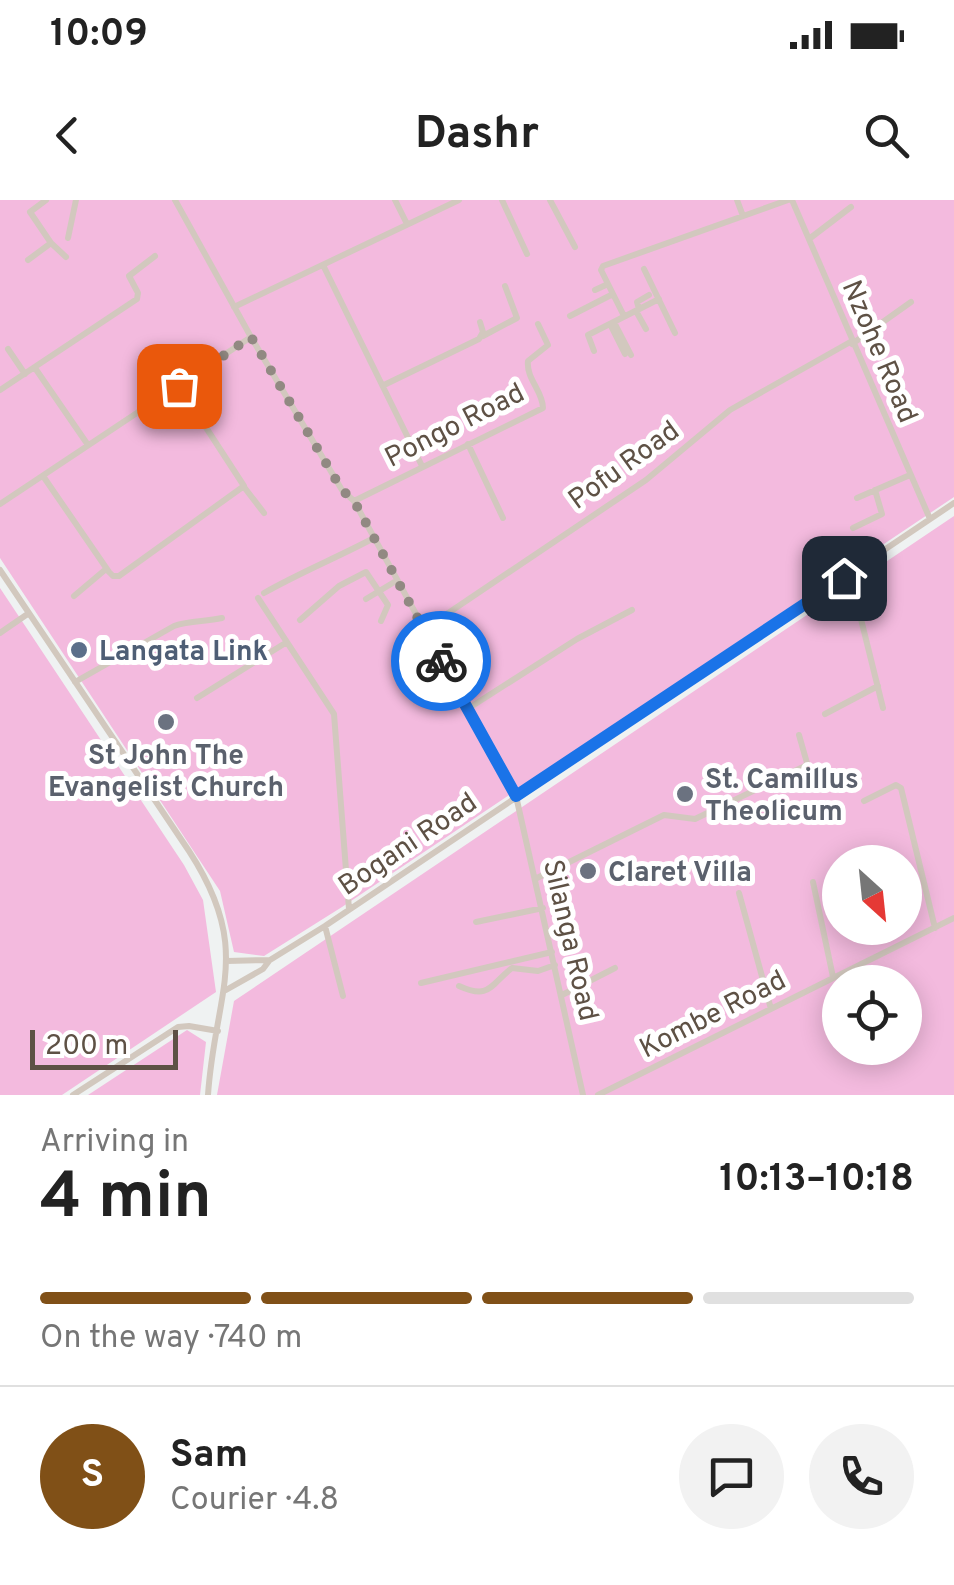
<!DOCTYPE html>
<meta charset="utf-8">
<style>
:root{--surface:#fff;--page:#f2f2f2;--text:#222;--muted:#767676;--line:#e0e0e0;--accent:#805017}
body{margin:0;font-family:Overpass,sans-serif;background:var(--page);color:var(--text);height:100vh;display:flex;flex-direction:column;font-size:38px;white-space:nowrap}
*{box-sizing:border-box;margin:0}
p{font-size:32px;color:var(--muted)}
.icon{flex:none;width:55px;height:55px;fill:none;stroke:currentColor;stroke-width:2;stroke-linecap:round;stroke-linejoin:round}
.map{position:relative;height:895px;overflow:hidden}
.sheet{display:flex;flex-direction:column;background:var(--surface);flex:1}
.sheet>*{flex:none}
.needle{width:65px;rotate:153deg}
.buttons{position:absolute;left:822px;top:645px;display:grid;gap:20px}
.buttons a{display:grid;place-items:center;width:100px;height:100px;border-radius:50%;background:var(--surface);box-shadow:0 5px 25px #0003;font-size:50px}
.scale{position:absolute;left:30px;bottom:25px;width:148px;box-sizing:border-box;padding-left:10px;border:5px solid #5e5145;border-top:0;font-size:28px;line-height:35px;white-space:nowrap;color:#5e5145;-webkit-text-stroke:8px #fff;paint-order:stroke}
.pin{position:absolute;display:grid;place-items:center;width:85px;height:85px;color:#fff;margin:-42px;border-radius:20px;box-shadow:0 5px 15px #0006}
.courier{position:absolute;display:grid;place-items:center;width:100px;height:100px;margin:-50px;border:8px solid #1a73e8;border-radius:50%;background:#fff;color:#222;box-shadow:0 2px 12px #0007}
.headline em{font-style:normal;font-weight:700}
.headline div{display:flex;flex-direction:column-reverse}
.headline{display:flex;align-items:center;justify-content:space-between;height:170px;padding:0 40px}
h1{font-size:65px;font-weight:700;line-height:75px}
.bar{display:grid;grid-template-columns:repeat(4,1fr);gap:15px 10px;align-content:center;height:120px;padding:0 40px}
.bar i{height:12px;border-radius:8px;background:var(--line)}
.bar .selected{background:var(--accent)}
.bar p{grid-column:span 4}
.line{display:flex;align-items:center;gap:25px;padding:0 40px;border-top:2px solid var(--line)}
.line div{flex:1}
.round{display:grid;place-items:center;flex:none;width:105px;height:105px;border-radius:52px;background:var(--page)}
.status{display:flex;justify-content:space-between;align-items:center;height:70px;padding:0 50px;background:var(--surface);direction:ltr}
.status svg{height:28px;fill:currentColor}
header{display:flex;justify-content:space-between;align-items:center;height:130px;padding:0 40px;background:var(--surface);font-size:45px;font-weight:700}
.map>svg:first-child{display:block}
</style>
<div class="status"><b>10:09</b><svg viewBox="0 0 49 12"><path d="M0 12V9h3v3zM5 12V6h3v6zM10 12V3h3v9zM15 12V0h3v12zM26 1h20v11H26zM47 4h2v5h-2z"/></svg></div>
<header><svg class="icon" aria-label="back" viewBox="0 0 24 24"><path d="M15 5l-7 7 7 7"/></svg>Dashr<svg class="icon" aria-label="search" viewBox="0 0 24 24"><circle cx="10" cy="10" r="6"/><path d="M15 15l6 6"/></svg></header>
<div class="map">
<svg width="954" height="895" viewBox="0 0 954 895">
<rect width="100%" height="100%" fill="#eff2f2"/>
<!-- green -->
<path fill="#f3bade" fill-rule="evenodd" d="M0,0H954V297L342,707L264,756L234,752L220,691L0,358Z
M954,316V895H217L234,801ZM840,662H905V728H840ZM840,782H905V848H840Z
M0,388L184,665L203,700L216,792L62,895H0Z
M187,830L206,842L200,895H88Z"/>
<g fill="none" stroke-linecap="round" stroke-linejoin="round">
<!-- minor -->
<path stroke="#d2c8be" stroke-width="6" d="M46,0L30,12L51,43L66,57
M395,0L407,24
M502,0L527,54
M550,0L575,47
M737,0L743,16
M792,0L930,319
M68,38L76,0
M809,39L851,7
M28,60L51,43
M323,65L422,266
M644,69L675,133
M595,90L608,84
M234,107L459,0
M639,109L637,102L649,95
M636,111L646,129
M570,116L613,94
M624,116L601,70L603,66L788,0
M614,122L631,155
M610,124L625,154
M483,136L517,118L505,86
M251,137L342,290L354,301L516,596L583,895
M852,144L911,102
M8,149L25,174
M594,151L588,135L659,99
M35,168L88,245
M384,185L479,139L483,132L480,122
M0,190L137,99L138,93L129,76L155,56
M468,244L503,318
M43,276L109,372L113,376H119L244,286L179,186
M244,287L264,313
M857,298L910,275
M354,301L543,208C543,191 526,179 528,161L548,145L538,124
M0,304L251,137L175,0
M853,328L882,314L875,290
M0,370L189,651C254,751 215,791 208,895
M843,378L855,395L883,508
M264,393C299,373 336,358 372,339
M74,396L106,369
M258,398L334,514L349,709
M366,399L396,381
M300,420L339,386L366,372L388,405L381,421
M423,430L646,280L730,210L852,141
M0,433L29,413
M75,482L174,426C190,420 205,422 222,418
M197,498L287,442
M469,508L577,439L632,410
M825,514L878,486
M864,601L896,585L901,588L935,728
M535,679L664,615L695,619L805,566L807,563L799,535
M813,682L833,777
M739,693L771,809
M476,722L543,708
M325,726L343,796
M227,761L270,760L325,726L954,303
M421,783L552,752
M459,786C490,800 490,785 512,768L538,771L555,765
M226,790L263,769L269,761
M562,795L615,768
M73,895L178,827L189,826L218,831
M598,895L954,718"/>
</g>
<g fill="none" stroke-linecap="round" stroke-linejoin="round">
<!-- done -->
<path stroke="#918982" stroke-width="10" stroke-dasharray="0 18" d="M179,186L251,137L342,290L354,301L441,461"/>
<!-- route -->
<path stroke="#1a73e8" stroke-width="12" d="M441,461L516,596L844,378"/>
</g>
<!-- markers -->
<circle fill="#5c6f8a" stroke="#fff" stroke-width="4" cx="79" cy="450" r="10"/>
<g fill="#6b7280" stroke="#fff" stroke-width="4">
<circle cx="166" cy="522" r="10"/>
<circle cx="685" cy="594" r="10"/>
<circle cx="588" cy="671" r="10"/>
</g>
<g text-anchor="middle" stroke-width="10" stroke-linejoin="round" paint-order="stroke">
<!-- street labels -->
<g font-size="28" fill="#5e5145" stroke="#fff">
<text transform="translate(881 151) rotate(67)" y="10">Nzohe Road</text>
<text transform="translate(454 224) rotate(-27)" y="10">Pongo Road</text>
<text transform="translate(623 264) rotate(-36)" y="10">Pofu Road</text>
<text transform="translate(407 643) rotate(-34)" y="10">Bogani Road</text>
<text transform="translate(572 740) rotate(77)" y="10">Silanga Road</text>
<text transform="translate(712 813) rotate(-27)" y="10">Kombe Road</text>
</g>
<!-- service labels -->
<g font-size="28" font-weight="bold" fill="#4e5e75" stroke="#fff" text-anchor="start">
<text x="99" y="460">Langata Link</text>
</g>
<!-- worship labels -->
<g font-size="28" font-weight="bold" fill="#5b616d" stroke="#fff" text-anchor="start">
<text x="166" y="564" text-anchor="middle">St John The<tspan x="166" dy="32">Evangelist Church</tspan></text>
<text x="705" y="588">St. Camillus<tspan x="705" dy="32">Theolicum</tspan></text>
<text x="608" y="681">Claret Villa</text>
</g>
</g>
</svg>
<div class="buttons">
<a><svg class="needle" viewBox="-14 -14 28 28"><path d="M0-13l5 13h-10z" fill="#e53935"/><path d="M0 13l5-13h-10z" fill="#767676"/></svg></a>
<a><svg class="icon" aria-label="locate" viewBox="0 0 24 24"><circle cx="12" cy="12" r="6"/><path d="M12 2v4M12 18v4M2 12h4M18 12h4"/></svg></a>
</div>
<div class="scale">200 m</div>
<div class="pin" style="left:179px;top:186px;background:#ea580c"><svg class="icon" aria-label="bag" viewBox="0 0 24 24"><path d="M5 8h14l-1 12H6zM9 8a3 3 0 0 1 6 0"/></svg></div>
<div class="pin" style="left:844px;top:378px;background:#1f2937"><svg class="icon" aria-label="home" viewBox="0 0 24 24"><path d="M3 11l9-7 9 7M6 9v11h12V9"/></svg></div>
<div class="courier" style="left:441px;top:461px"><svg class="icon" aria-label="bike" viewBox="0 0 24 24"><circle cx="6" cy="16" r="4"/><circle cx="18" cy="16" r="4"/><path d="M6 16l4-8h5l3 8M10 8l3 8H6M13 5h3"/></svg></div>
</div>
<section class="sheet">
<div class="headline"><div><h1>4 min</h1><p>Arriving in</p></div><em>10:13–10:18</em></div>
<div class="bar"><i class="selected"></i><i class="selected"></i><i class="selected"></i><i></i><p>On the way · 740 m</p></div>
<div class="line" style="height:180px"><b class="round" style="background:var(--accent);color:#fff">S</b><div><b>Sam</b><p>Courier · 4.8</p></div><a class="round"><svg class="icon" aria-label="chat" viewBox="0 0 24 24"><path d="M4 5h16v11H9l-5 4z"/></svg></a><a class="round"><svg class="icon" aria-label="phone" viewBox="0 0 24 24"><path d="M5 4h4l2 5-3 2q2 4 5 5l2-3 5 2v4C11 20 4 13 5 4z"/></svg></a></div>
</section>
